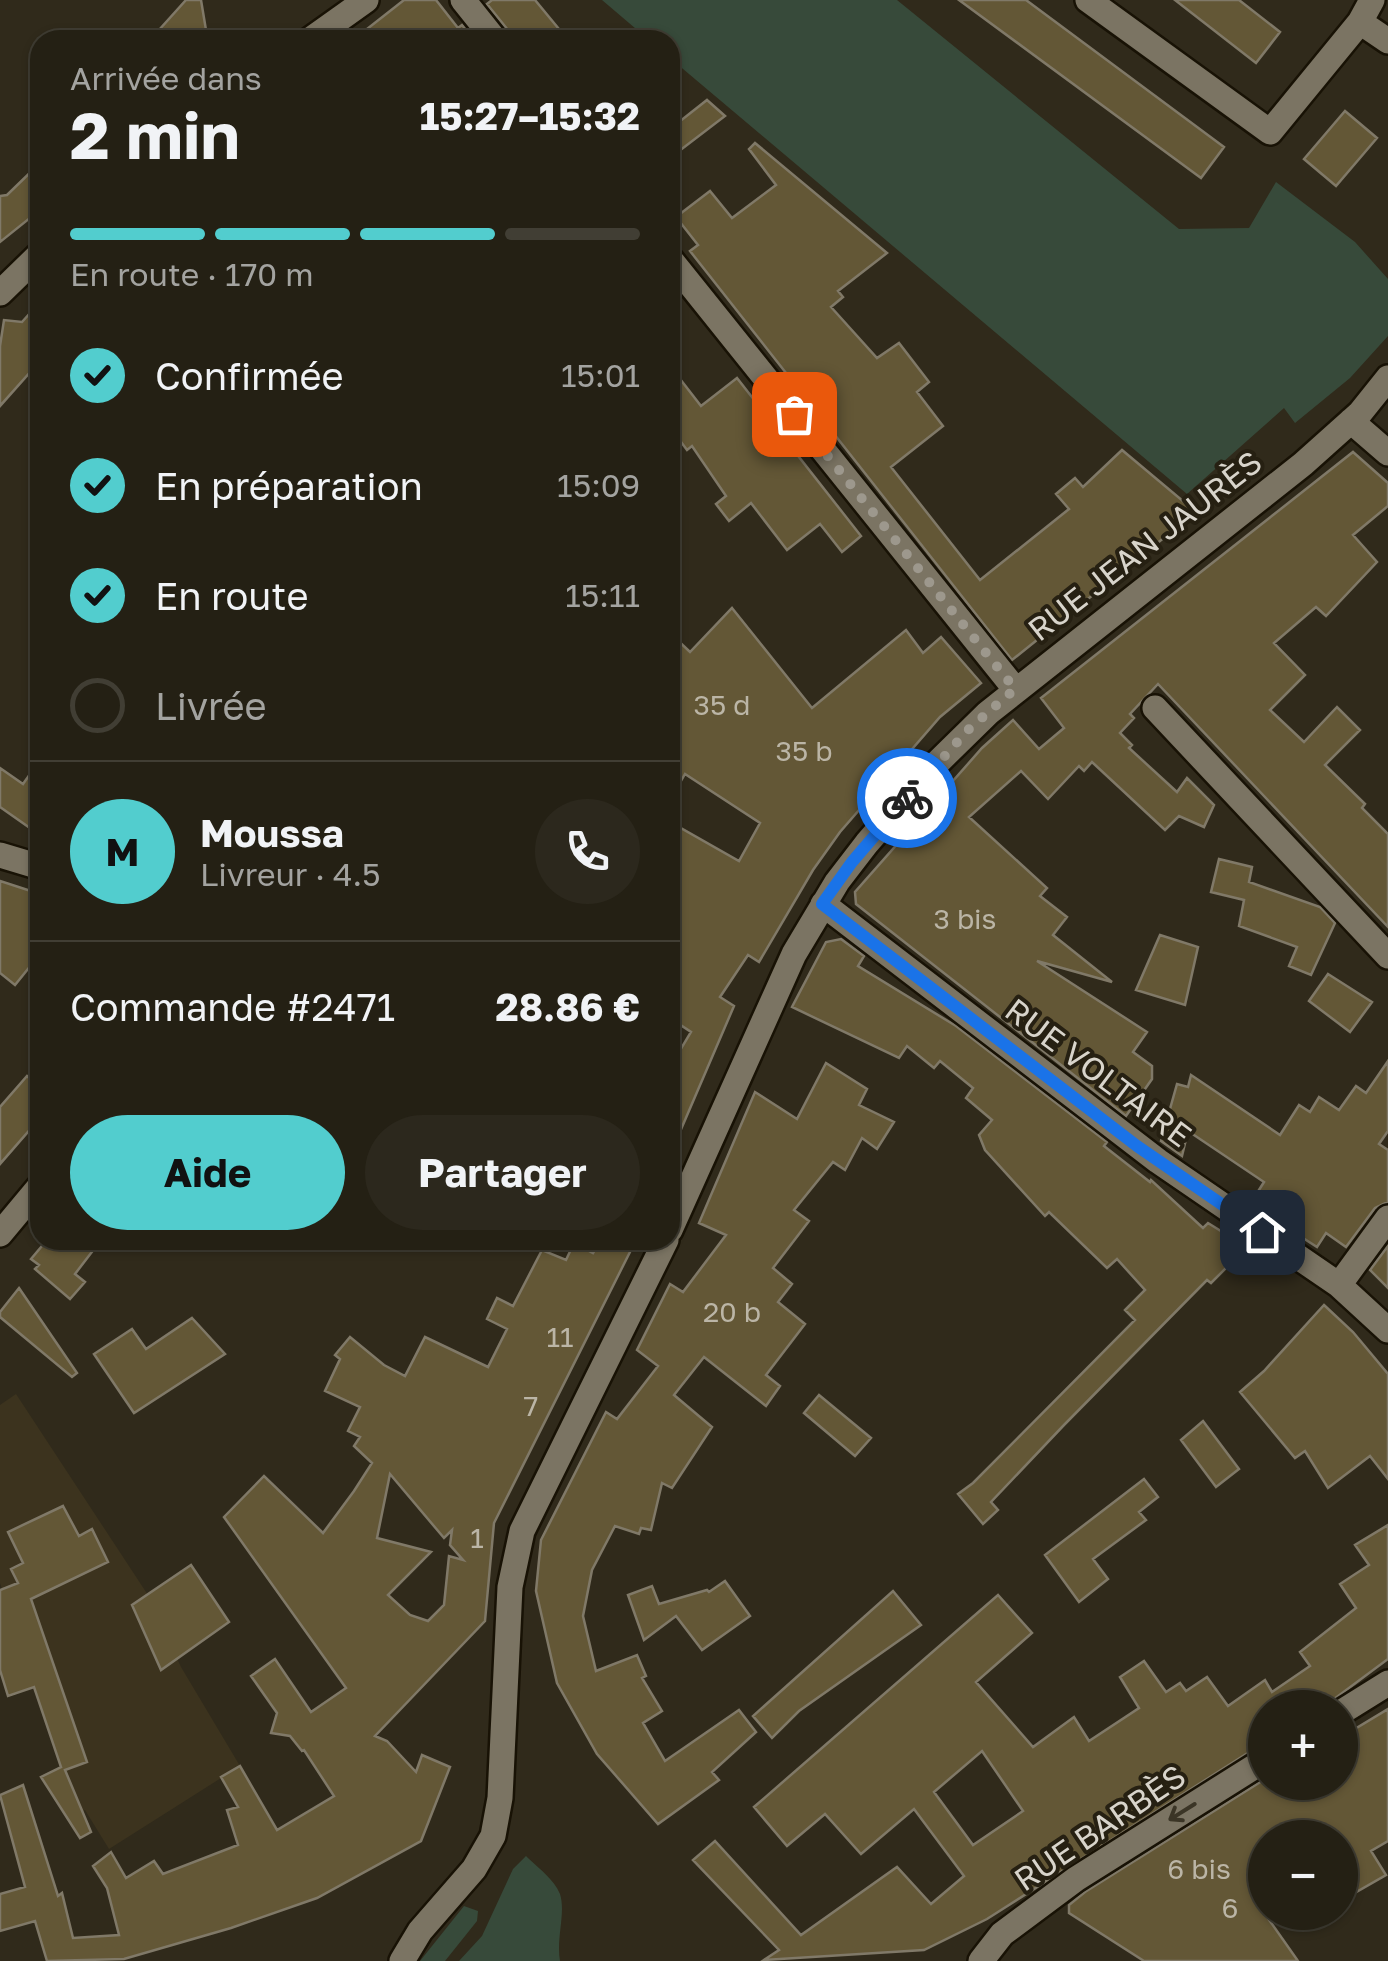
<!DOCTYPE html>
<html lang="fr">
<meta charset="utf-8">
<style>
:root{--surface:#242014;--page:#2c281d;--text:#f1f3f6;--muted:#a3a3a0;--line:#413e34;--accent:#52cdce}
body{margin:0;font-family:"Golos Text",sans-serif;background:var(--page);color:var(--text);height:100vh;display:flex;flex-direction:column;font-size:38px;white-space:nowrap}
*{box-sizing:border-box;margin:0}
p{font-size:32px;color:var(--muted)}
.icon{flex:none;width:55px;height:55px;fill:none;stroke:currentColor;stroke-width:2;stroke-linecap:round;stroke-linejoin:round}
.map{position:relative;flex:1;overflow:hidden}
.side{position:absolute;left:30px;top:30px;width:650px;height:1220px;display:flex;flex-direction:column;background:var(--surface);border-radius:30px;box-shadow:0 2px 8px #0004,0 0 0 2px var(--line)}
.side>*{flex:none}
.controls{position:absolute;left:1248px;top:1690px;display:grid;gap:20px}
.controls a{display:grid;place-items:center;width:110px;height:110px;border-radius:50%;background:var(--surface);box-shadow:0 2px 8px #0004,0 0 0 2px var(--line);font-size:50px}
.pin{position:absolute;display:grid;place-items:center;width:85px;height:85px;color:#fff;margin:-42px;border-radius:20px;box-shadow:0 5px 15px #0006}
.courier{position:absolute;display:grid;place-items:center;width:100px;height:100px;margin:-50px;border:8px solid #1a73e8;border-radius:50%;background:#fff;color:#222;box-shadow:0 2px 12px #0007}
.summary em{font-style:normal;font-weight:700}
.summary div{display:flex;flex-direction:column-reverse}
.summary{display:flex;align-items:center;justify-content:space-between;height:170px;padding:0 40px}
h1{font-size:65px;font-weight:700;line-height:75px}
.bar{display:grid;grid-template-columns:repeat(4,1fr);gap:15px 10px;align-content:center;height:120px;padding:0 40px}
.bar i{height:12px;border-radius:8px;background:var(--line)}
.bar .current{background:var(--accent)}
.bar p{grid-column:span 4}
.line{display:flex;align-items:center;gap:25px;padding:0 40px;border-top:2px solid var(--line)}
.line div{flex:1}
.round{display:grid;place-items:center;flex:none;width:105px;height:105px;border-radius:52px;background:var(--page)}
ol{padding:0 40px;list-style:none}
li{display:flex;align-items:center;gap:30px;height:110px}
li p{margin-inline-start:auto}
li .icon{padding:10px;border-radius:50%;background:var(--accent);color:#111;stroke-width:4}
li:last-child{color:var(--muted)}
li i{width:55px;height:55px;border:5px solid var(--line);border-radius:50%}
.button{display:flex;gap:20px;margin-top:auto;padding:20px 40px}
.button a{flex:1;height:115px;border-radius:60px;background:var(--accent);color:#111;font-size:40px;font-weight:700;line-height:115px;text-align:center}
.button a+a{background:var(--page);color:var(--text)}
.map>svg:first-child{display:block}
</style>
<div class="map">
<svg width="1388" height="1961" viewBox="0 0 1388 1961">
<rect width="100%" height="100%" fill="#302a1b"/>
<!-- built -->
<path fill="#3c331e" d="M16,1394L146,1592L181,1667L240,1766L109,1849L85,1810L82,1811L61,1767L0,1583V1405Z"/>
<!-- green -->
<path fill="#374a3a" d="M602,0H897L1179,229L1249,228L1276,182L1355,242L1388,279V336L1350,378L1295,423L1284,408L1187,494L670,58V40H649Z
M526,1856C536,1866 555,1880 560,1894C566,1913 556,1938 560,1961H459L482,1936L513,1869Z
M464,1906L478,1911L477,1921L445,1961H420Z"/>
<!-- building -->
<path fill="#635736" stroke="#807968" stroke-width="2.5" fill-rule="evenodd" d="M186,0H201L206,30L195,40H150Z
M404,0H436L458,28L462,25L474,40H353Z
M492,0H535L568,40H511L508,30L487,4Z
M959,0H1026L1224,147L1201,178Z
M1175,0H1239L1280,32L1256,63Z
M707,100L725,116L670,158V129Z
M1345,111L1377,138L1336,186L1304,159Z
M755,143L887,253L838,291L843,297L831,307L877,358L899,343L929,382L917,392L943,426L891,467L980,580L1069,509L1056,494L1075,478L1083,487L1122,450L1196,512L1012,660L690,251L698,245L676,217L710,191L732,218L776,185L749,149Z
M40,163V210L0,242V196L7,195Z
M40,302V361L0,406V346L4,320L22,322Z
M670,366L701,406L737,378L861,536L842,552L820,524L787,550L751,503L729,521L716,504L726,496L692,446L687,450L670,427Z
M1353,452L1388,483V506L1353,535L1377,562L1326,616L1316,607L1274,643L1305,675L1270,710L1304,742L1337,707L1360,730L1325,765L1365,804L1362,808L1388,834V927L1158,684L1130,714L1134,718L1120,733L1132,745L1129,748L1177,792L1187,778L1214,805L1204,827L1179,816L1165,830L1092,762L1084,771L1079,766L1048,799L1021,771L969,817L1047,888L1040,896L1067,917L1053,935L1112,982L1037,961L1147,1032L1133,1052L1152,1066V1079L1126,1116L856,904L855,892L982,748L1013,720L1039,749L1064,728L1041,698Z
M732,608L812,708L906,630L923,653L941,637L981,683L940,717L840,832L813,870L759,962L748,955L720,997L734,1006L670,1155V1067L691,1032L670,1018V822L739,861L760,823L685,774L670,800V633L690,652Z
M40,760V835L0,807V768L23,784Z
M1219,859L1252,867L1249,882L1320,907L1335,923L1311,975L1289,966L1297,947L1239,926L1244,900L1211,892Z
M0,881L40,894V954L15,985L0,973Z
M1160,935L1198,947L1185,1005L1136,990Z
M841,939L864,956L858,966L956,1026L1107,1142L1104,1146L1150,1182L1151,1180L1203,1228L1208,1223L1229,1236L1232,1232L1250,1244L1211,1283L1207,1280L1064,1425L991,1502L998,1510L983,1524L958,1494L973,1483L1135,1320L1125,1310L1145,1290L1117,1259L1107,1268L1049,1212L1045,1216L985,1150L979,1135L992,1120L966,1098L973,1088L940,1061L934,1068L907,1046L899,1058L792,1007L826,942Z
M1328,974L1372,1002L1350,1032L1309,1001Z
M1388,1061V1131L1379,1144L1388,1150V1202L1375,1208L1346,1247L1326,1233L1317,1247L1250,1204L1264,1182L1188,1131L1182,1156L1161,1141L1177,1084L1188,1087L1191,1075L1280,1135L1299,1105L1310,1112L1319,1097L1339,1110L1356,1086L1366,1093Z
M826,1063L867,1089L859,1105L894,1122L877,1149L862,1138L845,1170L833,1162L794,1210L809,1221L773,1268L792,1284L778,1302L805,1324L766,1375L780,1386L766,1406L704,1357L674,1395L712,1427L672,1488L662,1483L651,1530L641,1528L639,1534L615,1526L592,1570L583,1616L596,1671L637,1655L646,1676L642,1678L662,1711L643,1723L665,1761L739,1710L756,1732L712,1772L719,1780L658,1824L597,1754L557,1683L536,1591L541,1540L606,1412L617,1419L658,1366L637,1350L670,1284L683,1292L726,1235L699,1223L755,1092L797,1119Z
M27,1076L40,1088V1118L0,1164V1107Z
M47,1240H101L75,1274L85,1282L70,1299L35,1269L39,1265L31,1259Z
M610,1240H636L494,1523L485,1621L375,1736L387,1741L416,1772L422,1755L450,1767L421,1841L317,1898L231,1928L124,1959L47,1961L35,1921L0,1931V1894L25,1887L0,1795L23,1785L58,1896L62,1893L73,1938L119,1935L107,1888L93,1866L111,1852L126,1878L154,1861L163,1874L238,1845L227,1810L238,1807L221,1777L240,1766L277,1830L334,1796L304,1750L302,1751L290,1736L271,1733L277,1713L251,1676L275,1659L311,1712L346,1688L224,1517L264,1476L323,1533L354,1491L372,1463L354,1446L360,1437L348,1431L360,1407L325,1391L340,1359L335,1355L350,1337L384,1365L405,1376L425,1337L488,1367L507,1329L487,1319L497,1298L513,1306L542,1250L566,1260L574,1243L593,1253L598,1245L605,1249ZM390,1474L444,1538L452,1530L450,1545L463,1560L449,1556L444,1605L428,1621L410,1615L388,1595L431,1552L377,1538Z
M1388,1246V1288L1370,1270Z
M19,1288L77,1373L72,1377L0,1317V1312Z
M1324,1305L1353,1332L1388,1374V1479L1370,1456L1328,1488L1305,1451L1295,1458L1240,1392L1264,1371Z
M192,1318L225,1354L134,1413L94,1354L132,1329L146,1349Z
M819,1395L871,1438L855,1456L804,1413Z
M1203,1421L1239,1469L1216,1487L1181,1440Z
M1144,1479L1158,1497L1139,1512L1146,1520L1093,1559L1108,1579L1079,1602L1045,1555Z
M63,1506L79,1536L92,1529L108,1562L31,1599L87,1762L65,1770L91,1832L80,1838L41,1777L61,1767L34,1687L8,1696L0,1670V1590L18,1583L11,1569L23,1563L8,1532Z
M1388,1525V1659L1322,1708H1265V1742L987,1919L924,1950L764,1960L779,1950L693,1860L715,1841L801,1935L897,1867L931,1904L964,1876L914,1809L861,1854L825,1814L787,1846L754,1807L998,1595L1032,1633L976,1682L1033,1747L1074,1717L1089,1741L1139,1708L1120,1677L1144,1661L1166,1692L1180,1683L1186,1691L1207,1677L1228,1706L1265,1680L1272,1692L1310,1666L1300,1652L1356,1608L1340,1584L1369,1565L1355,1545ZM982,1751L1023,1811L973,1845L934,1792Z
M191,1565L229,1622L161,1670L132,1605Z
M725,1581L750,1616L702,1650L676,1616L644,1640L628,1595L652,1586L659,1604L707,1590L709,1592Z
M893,1591L921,1625L799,1711L772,1738L753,1716Z
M1388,1709V1841L1371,1851L1386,1875L1351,1895L1340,1878V1838H1265V1914L1298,1961H1144L1069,1913V1905L1085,1892L1262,1781L1340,1782V1738Z"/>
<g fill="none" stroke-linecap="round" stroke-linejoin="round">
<defs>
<path id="minor" d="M463,0L495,40
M1088,0L1270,132L1360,22
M1372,0L1360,22L1388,41
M310,40L366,0
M670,259L1015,689
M0,293L40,254
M1351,421L1388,453
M1155,708L1388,956
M0,855L40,867
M823,904L1158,1161L1339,1285L1388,1330
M670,1230L794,954L837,882L867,843L937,763L988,713L1303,464L1360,413L1388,378
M0,1234L40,1186
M1339,1285L1388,1218
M1340,1713L1388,1683
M402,1961L420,1931L474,1869L493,1836L500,1798L510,1587L522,1531L666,1240
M981,1961L1002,1934L1076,1879L1265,1760"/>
</defs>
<!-- minor casing -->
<use href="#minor" stroke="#181205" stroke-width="30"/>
<!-- minor -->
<use href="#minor" stroke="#7b7463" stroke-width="25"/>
</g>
<!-- one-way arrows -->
<defs><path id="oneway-shaft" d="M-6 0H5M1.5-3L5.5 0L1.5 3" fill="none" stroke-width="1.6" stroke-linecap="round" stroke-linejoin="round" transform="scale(2.5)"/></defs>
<use stroke="#3b3526" href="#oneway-shaft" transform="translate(1182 1812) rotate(148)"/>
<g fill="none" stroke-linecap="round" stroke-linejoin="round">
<!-- done -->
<path stroke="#9d988d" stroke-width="10" stroke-dasharray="0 18" d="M794,414L1015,689L969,729L907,798"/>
<!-- route -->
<path stroke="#1a73e8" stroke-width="12" d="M907,798L852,862L822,904L1137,1146L1262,1232"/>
</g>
<g text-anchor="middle" stroke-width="8" stroke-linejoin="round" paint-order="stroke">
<!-- number labels -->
<g font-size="28" fill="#bbb5a6">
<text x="722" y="715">35 d</text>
<text x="804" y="761">35 b</text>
<text x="965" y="929">3 bis</text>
<text x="732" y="1322">20 b</text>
<text x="560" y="1347">11</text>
<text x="531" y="1416">7</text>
<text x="477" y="1548">1</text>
<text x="1199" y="1879">6 bis</text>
<text x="1230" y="1918">6</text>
</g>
<!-- street labels -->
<g font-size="32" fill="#d8d4cb" stroke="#262012">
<text transform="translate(1145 546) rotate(-38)" y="11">RUE JEAN JAURÈS</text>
<text transform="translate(1098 1073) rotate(37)" y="11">RUE VOLTAIRE</text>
<text transform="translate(1100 1828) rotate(-34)" y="11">RUE BARBÈS</text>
</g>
</g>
</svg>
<div class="controls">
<a>+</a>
<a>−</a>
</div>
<div class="pin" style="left:794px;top:414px;background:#ea580c"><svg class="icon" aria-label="bag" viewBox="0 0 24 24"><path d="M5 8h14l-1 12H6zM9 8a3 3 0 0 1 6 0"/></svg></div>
<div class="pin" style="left:1262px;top:1232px;background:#1f2937"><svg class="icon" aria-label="home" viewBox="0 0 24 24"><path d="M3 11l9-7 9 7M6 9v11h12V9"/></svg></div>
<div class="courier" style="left:907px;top:798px"><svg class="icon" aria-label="bike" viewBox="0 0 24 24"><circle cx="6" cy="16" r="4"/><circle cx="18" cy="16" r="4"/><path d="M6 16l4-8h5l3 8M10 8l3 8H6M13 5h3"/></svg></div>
<section class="side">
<div class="summary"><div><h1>2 min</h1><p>Arrivée dans</p></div><em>15:27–15:32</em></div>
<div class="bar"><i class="current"></i><i class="current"></i><i class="current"></i><i></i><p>En route · 170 m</p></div>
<ol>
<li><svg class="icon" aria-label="check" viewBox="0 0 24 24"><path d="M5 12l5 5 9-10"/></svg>Confirmée<p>15:01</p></li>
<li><svg class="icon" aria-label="check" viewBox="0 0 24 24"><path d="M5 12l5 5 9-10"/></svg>En préparation<p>15:09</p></li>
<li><svg class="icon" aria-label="check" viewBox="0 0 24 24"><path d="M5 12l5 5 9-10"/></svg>En route<p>15:11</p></li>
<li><i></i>Livrée</li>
</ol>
<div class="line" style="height:180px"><b class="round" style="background:var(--accent);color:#111">M</b><div><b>Moussa</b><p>Livreur · 4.5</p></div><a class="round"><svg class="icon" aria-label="phone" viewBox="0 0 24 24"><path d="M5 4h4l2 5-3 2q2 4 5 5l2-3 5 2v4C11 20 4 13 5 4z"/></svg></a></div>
<div class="line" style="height:130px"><div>Commande #2471</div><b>28.86 €</b></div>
<div class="button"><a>Aide</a><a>Partager</a></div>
</section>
</div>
